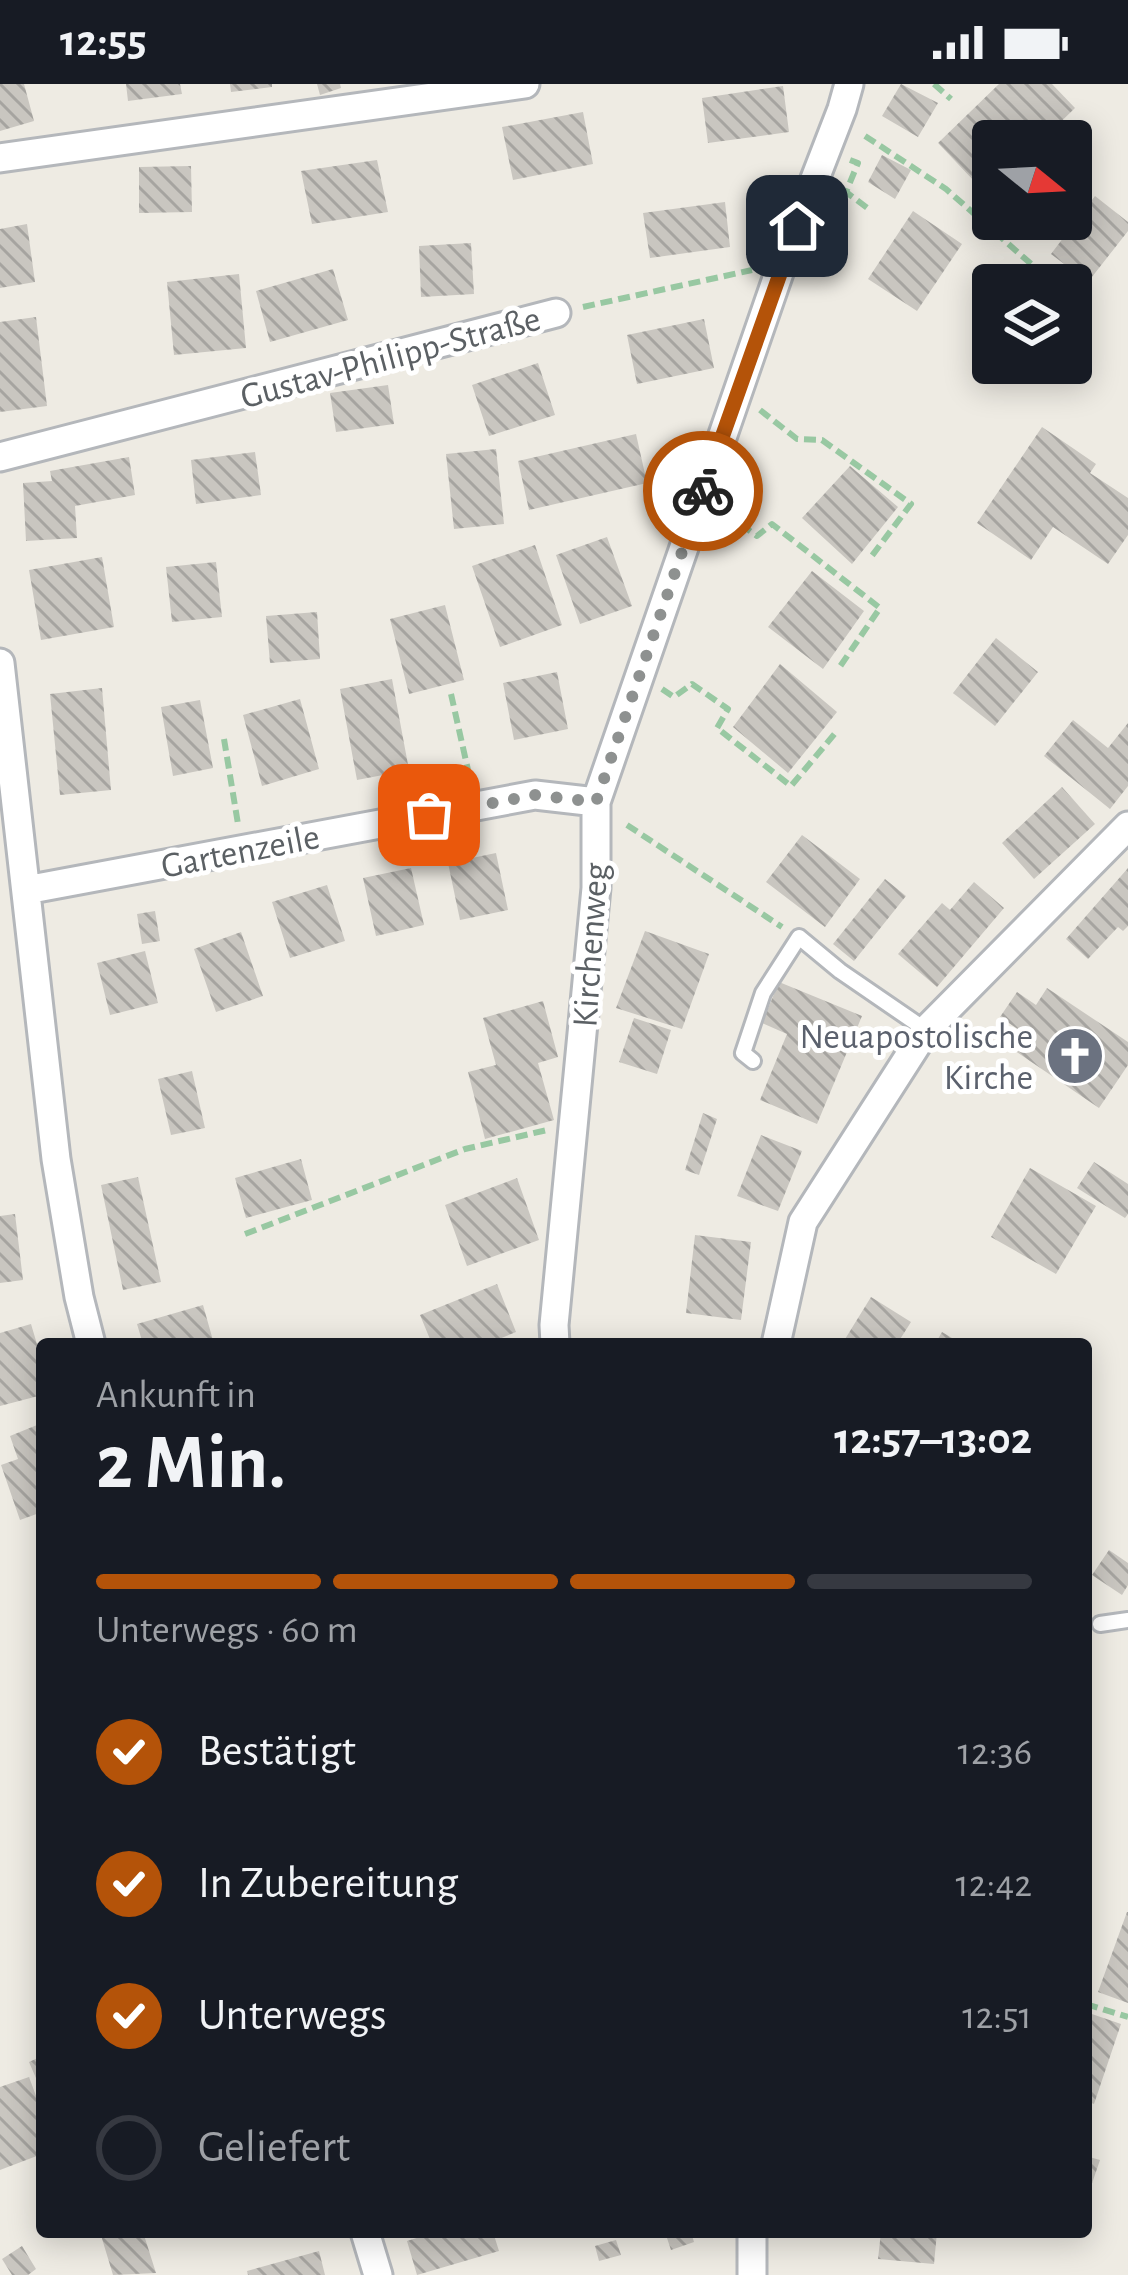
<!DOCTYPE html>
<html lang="de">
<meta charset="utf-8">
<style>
:root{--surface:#171b24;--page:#20242c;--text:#f1f3f6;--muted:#9ea1a6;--line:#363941;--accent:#b45309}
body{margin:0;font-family:"Alegreya Sans",sans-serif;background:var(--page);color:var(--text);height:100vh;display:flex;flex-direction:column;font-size:45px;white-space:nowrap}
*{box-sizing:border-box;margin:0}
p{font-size:39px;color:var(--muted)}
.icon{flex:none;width:66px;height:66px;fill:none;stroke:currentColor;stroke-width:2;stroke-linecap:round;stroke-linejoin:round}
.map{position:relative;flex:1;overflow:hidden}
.side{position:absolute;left:36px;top:1254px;width:1056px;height:900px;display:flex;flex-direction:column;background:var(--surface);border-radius:12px;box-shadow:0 6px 30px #0003}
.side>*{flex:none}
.needle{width:78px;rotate:108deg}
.tools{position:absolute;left:972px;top:36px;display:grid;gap:24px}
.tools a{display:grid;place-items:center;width:120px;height:120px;border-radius:12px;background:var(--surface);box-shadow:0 6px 30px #0003;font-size:60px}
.pin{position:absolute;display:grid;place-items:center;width:102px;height:102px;color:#fff;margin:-51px;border-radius:24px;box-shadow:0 6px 18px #0006}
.courier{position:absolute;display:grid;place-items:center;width:120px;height:120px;margin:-60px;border:9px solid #b45309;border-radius:50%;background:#fff;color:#222;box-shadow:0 3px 15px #0007}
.overview em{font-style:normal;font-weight:700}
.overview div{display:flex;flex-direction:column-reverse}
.overview{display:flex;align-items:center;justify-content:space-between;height:204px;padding:0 60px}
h1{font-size:78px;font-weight:700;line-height:90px}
.bar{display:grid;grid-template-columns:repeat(4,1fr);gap:18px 12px;align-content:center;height:144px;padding:0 60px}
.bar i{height:15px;border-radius:9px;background:var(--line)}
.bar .current{background:var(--accent)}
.bar p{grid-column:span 4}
ol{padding:0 60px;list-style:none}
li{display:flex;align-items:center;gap:36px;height:132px}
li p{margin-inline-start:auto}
li .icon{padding:12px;border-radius:50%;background:var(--accent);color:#fff;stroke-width:4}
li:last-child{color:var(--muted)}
li i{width:66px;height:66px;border:6px solid var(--line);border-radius:50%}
.status{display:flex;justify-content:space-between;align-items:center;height:84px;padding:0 60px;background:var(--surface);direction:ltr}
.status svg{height:33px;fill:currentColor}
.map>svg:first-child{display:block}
</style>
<div class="status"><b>12:55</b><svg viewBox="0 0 49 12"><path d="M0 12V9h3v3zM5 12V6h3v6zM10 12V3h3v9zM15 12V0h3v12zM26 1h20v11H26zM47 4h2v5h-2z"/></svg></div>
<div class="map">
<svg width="1128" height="2191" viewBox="0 0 1128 2191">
<defs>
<pattern id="building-back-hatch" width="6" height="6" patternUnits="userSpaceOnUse" patternTransform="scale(3)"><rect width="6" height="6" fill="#c9c6c0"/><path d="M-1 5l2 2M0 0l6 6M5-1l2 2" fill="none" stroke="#a6a4a0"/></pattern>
</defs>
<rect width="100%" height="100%" fill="#eeebe3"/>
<!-- building -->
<path fill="url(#building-back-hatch)" d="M0,0H24L34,37L0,47Z
M126,0H180L182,10L128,17Z
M230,0H272V3L231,8Z
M317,0H340L341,4L320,11Z
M901,0L938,19L918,53L882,32Z
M999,0H1052L1075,24L1041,57H993V83L976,99L938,59Z
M783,2L789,48L708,59L702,14Z
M583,28L593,80L513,96L502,43Z
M882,71L911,86L895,115L868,98Z
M377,76L388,128L312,140L301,87Z
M191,82L192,128L139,129V83Z
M1095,112L1128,138V147L1088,198L1051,170Z
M725,118L730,163L650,174L643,129Z
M913,127L962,160L917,227L868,195Z
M27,140L35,198L0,204V145Z
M471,159L474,210L421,213L419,162Z
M333,185L348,236L270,258L256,207Z
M239,190L246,264L174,271L167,198Z
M36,233L47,322L0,328V238Z
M704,235L714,284L637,300L627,251Z
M538,279L555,331L489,352L472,301Z
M388,301L394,340L336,348L330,309Z
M1042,343L1096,380L1090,389L1128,414V451L1108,480L1053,443L1031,476L977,439Z
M636,350L647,399L529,426L518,377Z
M496,365L504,440L454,445L446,370Z
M255,368L261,411L196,420L191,376Z
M129,373L135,411L75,422L77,454L26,457L23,399L52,397L50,387Z
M850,382L898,423L852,480L802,434Z
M607,453L632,522L580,540L556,471Z
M535,461L562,541L500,563L472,482Z
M102,473L114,543L41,556L29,486Z
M216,478L222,533L172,538L166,483Z
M812,487L864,527L823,585L768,543Z
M445,521L464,596L409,610L390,535Z
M317,528L320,575L270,579L266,532Z
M996,554L1038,588L995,642L953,609Z
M780,580L837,628L788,689L733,643Z
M557,588L568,645L514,656L503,599Z
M392,595L409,686L357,696L340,605Z
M102,604L111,706L60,711L50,610Z
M300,615L319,685L262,702L243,631Z
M200,616L213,684L173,692L161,623Z
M1073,636L1108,664L1128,639V702L1110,725L1044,672Z
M1062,703L1095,740L1034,795L1002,759Z
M802,751L860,795L825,843L766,798Z
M496,769L508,826L460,836L448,779Z
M411,784L424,841L376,852L363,794Z
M1128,784V842L1123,847L1118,843L1088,875L1066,855Z
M885,795L906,812L854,877L833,860Z
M974,798L1004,824L937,903L898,870L942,819L950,826Z
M327,801L345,857L290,874L272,818Z
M155,827L160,857L142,860L137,830Z
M645,847L709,870L682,945L616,924Z
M241,848L263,912L216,928L194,865Z
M145,867L158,919L110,931L97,879Z
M779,898L862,932L817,1040L760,1016L787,950L762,939Z
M1047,904L1128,958V981L1099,1024L1008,962L1019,946L1000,933L1017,908L1036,921Z
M543,917L558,973L538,979L554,1036L485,1055L468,988L496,981L483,934Z
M634,934L671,946L657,990L619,978Z
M192,987L205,1044L171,1051L158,995Z
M703,1029L717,1035L699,1091L685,1086Z
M761,1051L802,1067L778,1127L737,1112Z
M301,1075L312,1116L246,1134L235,1094Z
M1094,1078L1128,1100V1130L1125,1134L1077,1104Z
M1030,1084L1096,1122L1056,1190L991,1153Z
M138,1093L161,1198L123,1206L101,1101Z
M517,1094L539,1156L467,1182L445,1121Z
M15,1130L23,1196L0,1199V1132Z
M695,1151L751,1158L741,1236L686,1229Z
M497,1200L516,1248L487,1260H432L420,1231Z
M871,1213L911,1238L897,1260H842Z
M203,1221L214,1260H143L137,1240Z
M31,1240L42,1277V1311L0,1322V1249Z
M942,1248L962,1260H935Z
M42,1339V1428L20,1436L1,1381L18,1375L10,1352Z
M1109,1466L1128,1479V1501L1122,1511L1092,1491Z
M1127,1828H1128V1919L1098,1908Z
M1086,1928L1121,1940L1094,2020L1086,2017Z
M42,1972V2008L29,1978Z
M29,1993L42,2028V2070L0,2086V2003Z
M1086,2072L1100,2076L1087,2114H1086Z
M100,2148H143L156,2189L113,2191Z
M436,2148H493L499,2167L417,2191L407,2157Z
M665,2148H691L694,2158L671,2166Z
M881,2148H937L934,2180L878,2175Z
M616,2156L621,2171L599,2177L595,2162Z
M22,2162L36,2185L28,2191H12L2,2175Z
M319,2167L325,2191H248L247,2187Z"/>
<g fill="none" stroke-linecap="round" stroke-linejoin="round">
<defs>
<path id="service" d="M753,977L743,969L763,909L799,853L840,887L926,946
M1100,1540L1128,1536"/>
<path id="minor" d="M0,74L525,0
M0,373L556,229
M0,579L56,1075L79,1213L91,1260
M26,806L535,711L596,718
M555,1260L554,1241L596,804V718L782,180L842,25L849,0
M776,1260L803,1138L926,946L1128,742
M365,2148L378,2191
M752,2191V2148"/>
</defs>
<!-- service casing -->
<use href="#service" stroke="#b4b7bb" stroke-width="20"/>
<!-- minor casing -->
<use href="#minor" stroke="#b4b7bb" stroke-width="33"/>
<!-- path -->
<path stroke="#98c8a2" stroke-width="6" stroke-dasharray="12 6" stroke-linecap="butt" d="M934,0L951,15
M865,52L946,105L1055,201
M850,76L858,79L846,108L870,126
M583,223L752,186
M760,326L797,355L822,356L911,420L871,473
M726,430L757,452L772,440L880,524L839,584
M662,605L674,613L692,600L728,625L717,644L791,702L837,647
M451,610L470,695
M224,655L238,740
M627,741L782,843
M245,1150L465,1065L547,1046
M1086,1920L1128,1933"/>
<!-- service -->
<use href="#service" stroke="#fff" stroke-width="14"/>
<!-- minor -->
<use href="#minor" stroke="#fff" stroke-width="27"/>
</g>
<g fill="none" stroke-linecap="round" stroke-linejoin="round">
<!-- done -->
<path stroke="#8e9190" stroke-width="12" stroke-dasharray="0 21.6" d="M429,731L535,711L596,718L703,407"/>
<!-- route -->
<path stroke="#b45309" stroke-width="15" d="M703,407L797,142"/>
</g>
<!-- icons -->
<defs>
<symbol id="church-disc" viewBox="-11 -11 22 22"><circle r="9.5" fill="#6b7280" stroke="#fff"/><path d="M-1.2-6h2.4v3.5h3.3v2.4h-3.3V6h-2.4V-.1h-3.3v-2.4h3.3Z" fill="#fff"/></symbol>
</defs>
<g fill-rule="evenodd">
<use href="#church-disc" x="1042" y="939" width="66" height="66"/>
</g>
<g text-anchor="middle" stroke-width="10" stroke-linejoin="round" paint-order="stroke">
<!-- street labels -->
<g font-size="36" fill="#5b6064" stroke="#fff">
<text transform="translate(390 272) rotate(-15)" y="13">Gustav-Philipp-Straße</text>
<text transform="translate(240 766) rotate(-11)" y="13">Gartenzeile</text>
<text transform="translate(589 861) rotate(-86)" y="13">Kirchenweg</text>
</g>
<!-- worship labels -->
<g font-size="36" fill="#5b616d" stroke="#fff" text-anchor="end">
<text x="1033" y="964">Neuapostolische<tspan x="1033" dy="41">Kirche</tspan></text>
</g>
</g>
</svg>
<div class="tools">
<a><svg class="needle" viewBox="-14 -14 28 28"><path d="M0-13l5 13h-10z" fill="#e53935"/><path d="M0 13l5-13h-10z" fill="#9ea1a6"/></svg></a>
<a><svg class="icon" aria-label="layers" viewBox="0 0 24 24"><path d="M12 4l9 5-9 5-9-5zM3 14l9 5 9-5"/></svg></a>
</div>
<div class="pin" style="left:429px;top:731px;background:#ea580c"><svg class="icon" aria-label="bag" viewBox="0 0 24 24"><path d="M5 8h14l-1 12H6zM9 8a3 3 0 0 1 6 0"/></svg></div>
<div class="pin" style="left:797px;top:142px;background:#1f2937"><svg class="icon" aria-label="home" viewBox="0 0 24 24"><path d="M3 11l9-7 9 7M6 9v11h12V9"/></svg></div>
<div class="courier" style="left:703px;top:407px"><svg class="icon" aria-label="bike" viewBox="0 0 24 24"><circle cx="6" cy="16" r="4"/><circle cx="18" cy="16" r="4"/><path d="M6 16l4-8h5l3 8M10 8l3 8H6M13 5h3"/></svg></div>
<section class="side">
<div class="overview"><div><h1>2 Min.</h1><p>Ankunft in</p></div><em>12:57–13:02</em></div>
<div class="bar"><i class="current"></i><i class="current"></i><i class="current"></i><i></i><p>Unterwegs · 60 m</p></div>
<ol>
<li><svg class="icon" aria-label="check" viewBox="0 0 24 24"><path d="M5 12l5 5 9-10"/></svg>Bestätigt<p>12:36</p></li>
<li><svg class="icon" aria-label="check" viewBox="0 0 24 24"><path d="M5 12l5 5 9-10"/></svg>In Zubereitung<p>12:42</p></li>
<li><svg class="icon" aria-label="check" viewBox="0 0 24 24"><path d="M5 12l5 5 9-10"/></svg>Unterwegs<p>12:51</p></li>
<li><i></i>Geliefert</li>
</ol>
</section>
</div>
